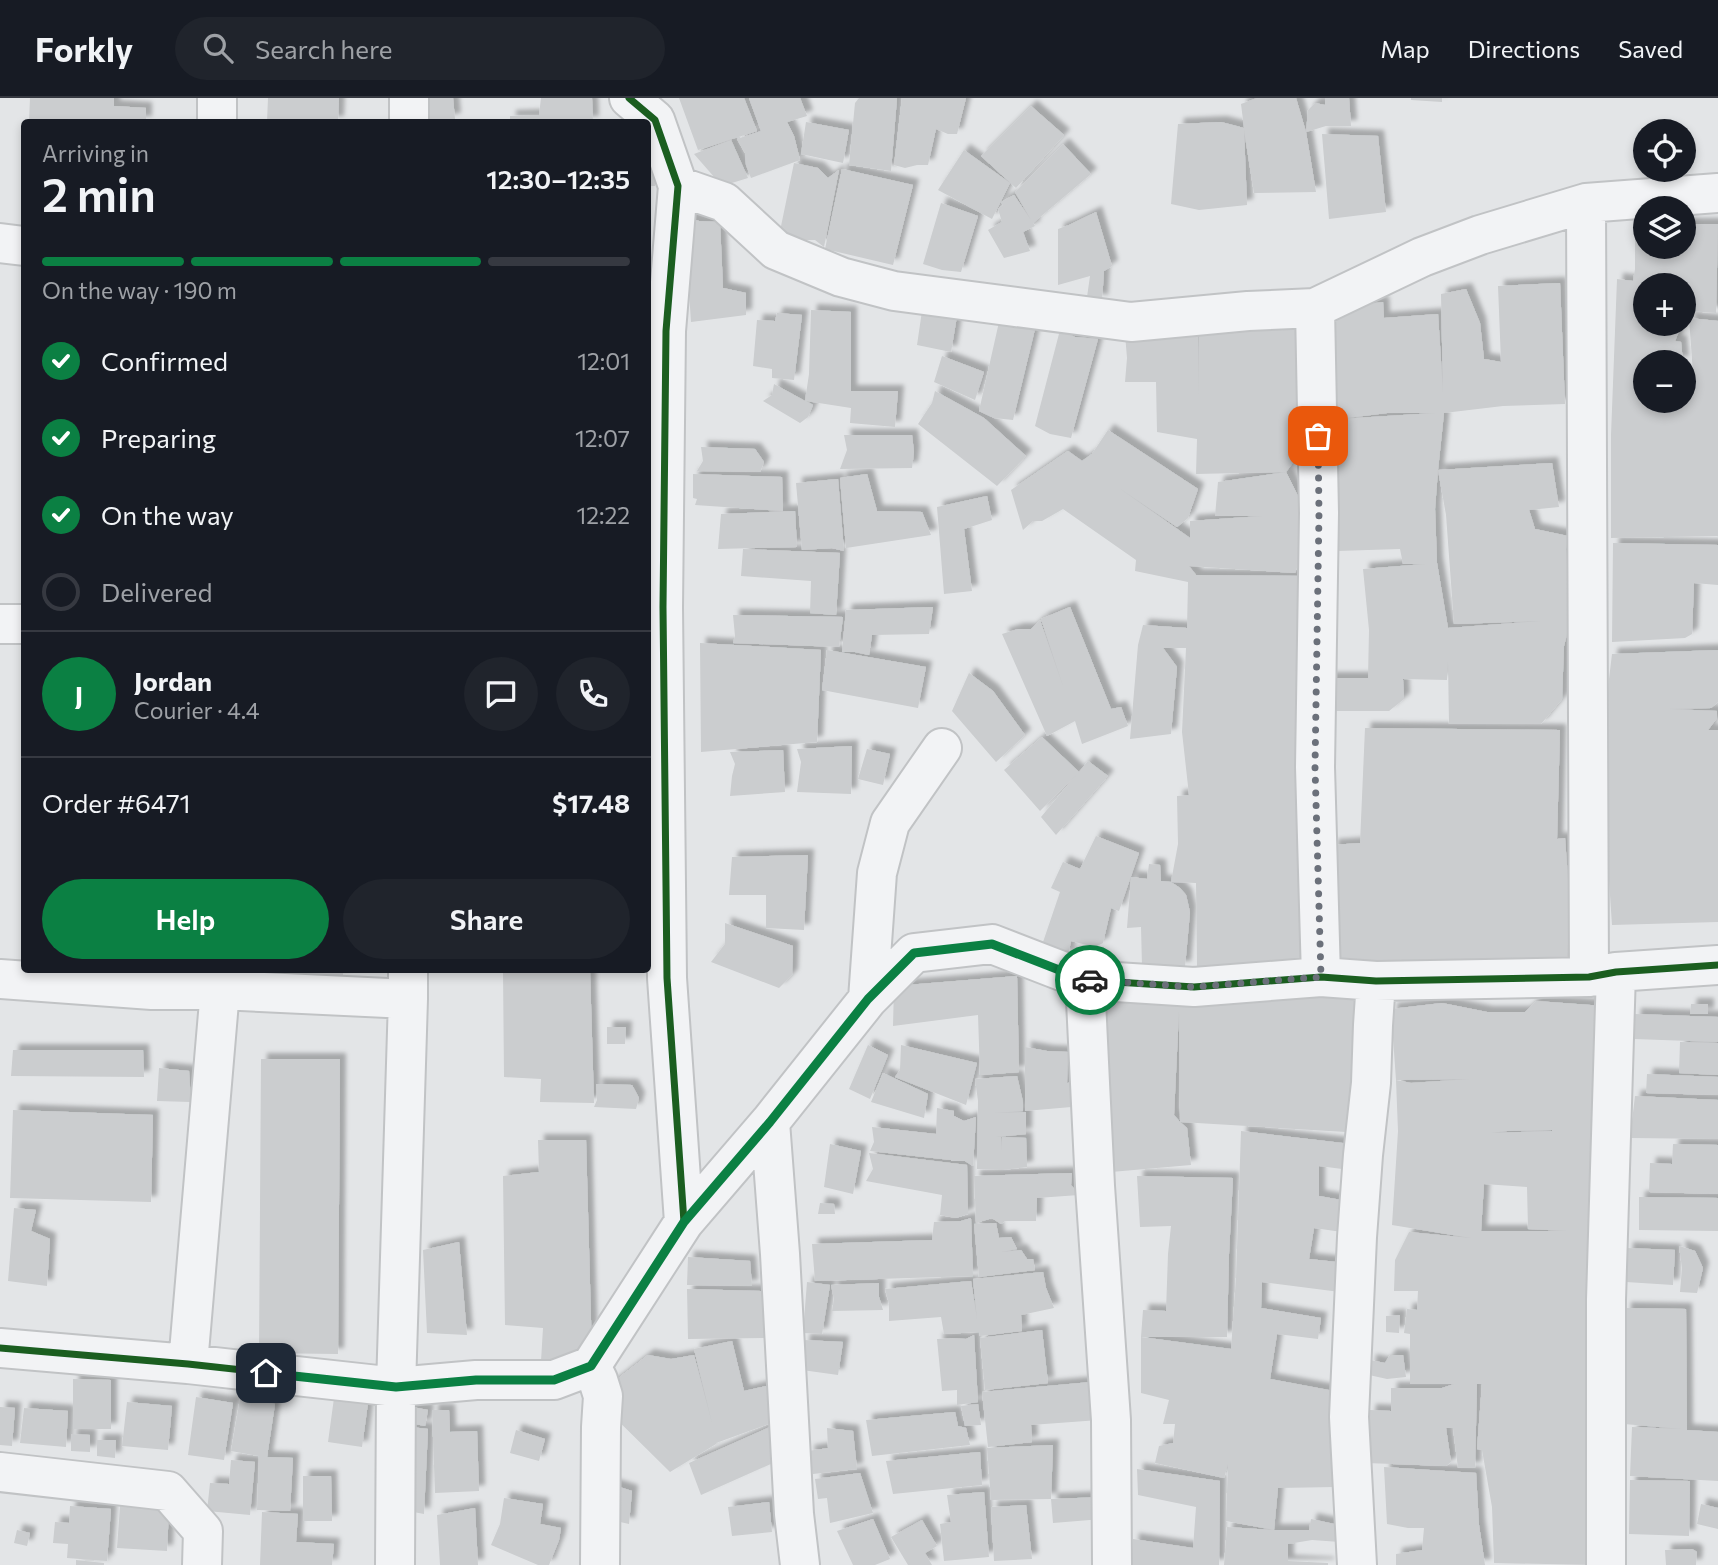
<!DOCTYPE html>
<meta charset="utf-8">
<style>
:root{--surface:#171b24;--page:#20242c;--text:#f1f3f6;--muted:#9ea1a6;--line:#363941;--accent:#0b8043}
body{margin:0;font-family:Commissioner,sans-serif;background:var(--page);color:var(--text);height:100vh;display:flex;flex-direction:column;font-size:26px;white-space:nowrap}
*{box-sizing:border-box;margin:0}
p{font-size:23px;color:var(--muted)}
.icon{flex:none;width:38px;height:38px;fill:none;stroke:currentColor;stroke-width:2;stroke-linecap:round;stroke-linejoin:round}
.map{position:relative;flex:1;overflow:hidden}
.side{position:absolute;left:21px;top:21px;width:630px;height:854px;display:flex;flex-direction:column;background:var(--surface);border-radius:7px;box-shadow:0 4px 10px #0003}
.side>*{flex:none}
.controls{position:absolute;left:1633px;top:21px;display:grid;gap:14px}
.controls a{display:grid;place-items:center;width:63px;height:63px;border-radius:50%;background:var(--surface);box-shadow:0 4px 10px #0003;font-size:35px}
.pin{position:absolute;display:grid;place-items:center;width:60px;height:60px;color:#fff;margin:-30px;border-radius:14px;box-shadow:0 4px 10px #0006}
.courier{position:absolute;display:grid;place-items:center;width:70px;height:70px;margin:-35px;border:5px solid #0b8043;border-radius:50%;background:#fff;color:#222;box-shadow:0 2px 9px #0007}
.summary em{font-style:normal;font-weight:600}
.summary div{display:flex;flex-direction:column-reverse}
.summary{display:flex;align-items:center;justify-content:space-between;height:119px;padding:0 21px}
h1{font-size:46px;font-weight:600;line-height:52px}
.bar{display:grid;grid-template-columns:repeat(4,1fr);gap:10px 7px;align-content:center;height:84px;padding:0 21px}
.bar i{height:9px;border-radius:5px;background:var(--line)}
.bar .active{background:var(--accent)}
.bar p{grid-column:span 4}
.line{display:flex;align-items:center;gap:18px;padding:0 21px;border-top:2px solid var(--line)}
.line div{flex:1}
.round{display:grid;place-items:center;flex:none;width:74px;height:74px;border-radius:37px;background:var(--page)}
ol{padding:0 21px;list-style:none}
li{display:flex;align-items:center;gap:21px;height:77px}
li p{margin-inline-start:auto}
li .icon{padding:7px;border-radius:50%;background:var(--accent);color:#fff;stroke-width:4}
li:last-child{color:var(--muted)}
li i{width:38px;height:38px;border:4px solid var(--line);border-radius:50%}
.action{display:flex;gap:14px;margin-top:auto;padding:14px 21px}
.action a{flex:1;height:80px;border-radius:42px;background:var(--accent);color:#fff;font-size:28px;font-weight:600;line-height:80px;text-align:center}
.action a+a{background:var(--page);color:var(--text)}
header{display:flex;align-items:center;gap:42px;box-sizing:border-box;height:98px;padding:0 35px;background:var(--surface);border-bottom:2px solid var(--line)}
header strong{font-size:33px}
nav{display:flex;gap:38px;margin-inline-start:auto;font-size:24px}
.search{width:490px;height:63px;background:var(--page);display:flex;align-items:center;gap:18px;box-sizing:border-box;padding:0 24px;border-radius:38px;color:var(--muted);font-size:26px}
.map>svg:first-child{display:block}
</style>
<header>
<strong>Forkly</strong>
<div class="search"><svg class="icon" aria-label="search" viewBox="0 0 24 24"><circle cx="10" cy="10" r="6"/><path d="M15 15l6 6"/></svg>Search here</div>
<nav><a>Map</a><a>Directions</a><a>Saved</a></nav>
</header>
<div class="map">
<svg width="1718" height="1467" viewBox="0 0 1718 1467">
<defs>
<filter id="shadow"><feDropShadow dx="6" dy="-6" stdDeviation="2" flood-color="#0004"/></filter>
</defs>
<rect width="100%" height="100%" fill="#e3e5e7"/>
<!-- building -->
<path fill="#cbcdcf" fill-rule="evenodd" filter="url(#shadow)" d="M30,0H114V8L146,10V24H29Z
M268,0H339L338,24H267Z
M428,0H453L455,21L430,24Z
M541,0H592L593,24H510V18L539,17Z
M679,0H744L757,33L698,52Z
M749,0H800L807,18L787,24L794,38L800,62L751,80L746,67L745,55L737,41L761,33Z
M859,0H897L891,73L849,67L855,5Z
M902,0H966L957,36H948L936,31L928,67H917L905,70L894,67Z
M1257,0H1296L1306,34L1316,94L1254,95L1244,32L1247,107L1199,112L1171,106L1178,26L1221,24L1244,30L1241,6Z
M1325,0H1349L1351,28H1326L1306,34L1308,12L1315,5L1325,7Z
M1411,0H1442V4L1411,2Z
M1031,8L1064,37L1016,90L981,58Z
M806,24L849,32L843,65L801,56Z
M1322,36L1378,38L1386,114L1329,121Z
M731,42L748,80L722,88L694,56Z
M1063,46L1091,76L1033,125L1035,128L1023,134L1030,153L1004,160L988,132L1002,124L998,111L1003,107L1001,104L1014,97L1031,122L1015,94Z
M655,51V88H648V54Z
M964,52L1010,85L992,121L938,92Z
M794,65L818,70L828,80L839,72L824,149L815,142H802L779,138Z
M842,71L913,87L893,167L825,151Z
M941,105L978,118L961,174L942,172L923,166Z
M1096,114L1112,168L1104,173L1102,203L1087,199L1090,178L1058,187V131L1069,127Z
M684,118L699,123L720,124L723,190L746,195V217L691,224Z
M1635,125L1645,126V149H1684V126H1718L1716,215L1689,213L1684,223V187H1645V226H1682L1675,243L1681,244L1683,264H1645V303H1684V275H1693L1689,220L1718,223V438L1611,440V337L1617,181L1633,183L1635,171Z
M1560,185L1565,306L1503,308L1444,315L1438,372L1552,365L1559,409L1529,412L1535,431L1568,438L1566,451L1571,521L1564,548L1562,601L1541,626H1449L1448,564L1447,582L1403,581L1404,601L1389,613H1327V580H1368L1369,532L1363,471L1425,466H1403L1400,451L1337,453L1328,211L1383,204L1384,220L1438,216L1443,294L1441,196L1466,191L1480,225L1484,261L1501,264L1498,188ZM1387,315H1435L1339,321ZM1438,372L1446,417L1454,526L1540,523L1448,530L1437,465L1435,411Z
M811,212L851,214V293H898L895,329L850,325L851,310L806,303L813,307L808,319L800,325L763,303L772,297L774,286L805,303L809,276Z
M922,213L957,218L951,254L917,247Z
M777,215L802,217L794,282L772,280V271L753,268L757,222L775,223Z
M999,224L1013,230L1035,231L1013,322L994,320L979,313Z
M1292,227L1304,248V350L1286,374L1302,406L1299,421L1306,445L1295,475L1189,468L1196,477L1302,478L1311,862L1235,872L1197,868L1196,785L1171,784L1178,746L1177,698L1189,697L1182,634L1186,550H1163L1177,569L1171,636L1130,641L1138,547L1143,527L1187,530L1188,484L1135,473L1136,462L1063,411L1042,423H1033L1023,432L1011,392L1068,353L1082,363L1092,356L1108,332L1198,391L1188,420L1177,429L1119,390L1190,440V423L1262,418H1215L1218,384L1286,374L1196,376L1197,341L1157,334L1156,284H1125L1127,260L1125,236L1198,233V296L1199,233Z
M1060,232L1075,239L1098,241L1071,340L1050,336L1035,328Z
M942,258L984,274L975,302L934,284Z
M935,293L984,320L1026,358L997,388L918,326L932,305Z
M844,337H912L914,354L912,370L840,371L847,352Z
M701,349L755,351L764,364L760,374L697,373L703,363Z
M693,376L782,379L783,413L695,407L697,401L693,400Z
M867,376L877,413L922,414L931,437L846,450L840,380Z
M838,381L844,453L832,450L802,452L796,385Z
M987,398L992,422L964,431L972,493L944,496L937,409Z
M795,413L797,449L718,451L721,416Z
M1613,445L1718,447V487L1694,485L1692,536L1685,540L1612,544Z
M743,451L840,455L836,517L810,515L811,483L741,478Z
M933,509L929,536L872,537L869,557L855,554H842L846,512Z
M1070,509L1111,611L1121,609L1128,628L1082,646L1075,623L1047,638L1002,536L1018,531H1031L1040,522L1063,588L1041,521Z
M733,517L843,519L839,549L733,545L735,538Z
M700,545L821,552L817,644L701,654Z
M827,552L926,569L918,610L822,592Z
M1718,552V604L1711,610L1670,611L1717,613V620L1708,632H1718V824L1612,827L1602,678L1609,581L1612,556Z
M969,575L993,593L1025,637L996,664L952,613Z
M1365,630L1560,632L1557,741L1565,740L1570,807L1567,867L1340,864L1332,747L1360,745Z
M1042,639L1079,674L1088,663L1108,678L1056,737L1041,719L1077,676L1040,713L1004,672Z
M852,648L851,696L797,694L801,664L797,651Z
M867,651L890,656L883,687L858,681Z
M783,652L785,694L730,698L732,678L735,666L730,654Z
M1096,738L1139,755L1119,813L1111,810L1103,845L1095,849L1071,843L1068,858L1041,850L1060,794L1051,790L1063,764L1080,771Z
M808,757L804,832L766,830V797H729L732,759Z
M1149,766L1160,767L1161,783L1171,784L1180,790L1186,797L1190,814L1185,869L1142,868L1141,829L1127,830L1131,779L1147,781Z
M725,825L793,848L792,877L779,890L711,864L725,846Z
M265,872H343V879H265Z
M503,872H590L594,1005L540,1004L541,981L504,979Z
M1017,878L1019,974L980,977L978,917L893,928L894,888Z
M1094,896L1365,900L1363,1028L1346,1034L1180,1024L1179,913L1174,1017L1180,1024L1187,1030L1191,1067L1111,1074Z
M1536,903L1604,908L1595,1132L1587,1191H1591L1596,1467L1494,1465L1492,1409L1482,1352L1477,1351L1482,1286H1477L1475,1370H1458L1453,1330H1446L1451,1364L1446,1368L1366,1365L1370,1312L1391,1313V1290H1442L1454,1286H1410V1236L1404,1235L1407,1211L1417,1212L1418,1193H1394L1395,1162L1409,1134L1471,1140L1392,1127L1398,1033L1396,982L1411,985L1469,981L1396,982L1391,911L1442,905L1487,914H1525ZM1552,1032V1033L1491,1035L1507,1033ZM1484,1086L1527,1089L1528,1131L1567,1133H1481Z
M1691,906H1708V916H1690Z
M1635,916L1718,919V944L1634,941Z
M607,929H626L625,946H607Z
M1680,944L1718,945V977L1679,975Z
M868,947L888,957L870,1001L849,991Z
M901,947L977,965L966,1007L895,979L900,972Z
M1025,949L1047,953L1068,954L1067,985L1082,983L1083,1008L1025,1013Z
M13,952H143L144,979L11,978Z
M261,961H340L338,1256L259,1255Z
M159,970L189,973L191,1004L157,1003Z
M883,975L928,996L924,1020L871,1004Z
M1647,976L1718,979V997L1646,995Z
M1017,978L1023,1004V1013L994,1015L1026,1014V1036L996,1039H1001V1052L1002,1039L1026,1040L1027,1069L1002,1072L977,1071L978,1003L975,981Z
M596,986L632,987L639,1000L636,1011L594,1009L597,1002Z
M1635,998L1718,1002V1041L1630,1040Z
M937,1010L954,1013V1018L964,1023L976,1019L973,1068L965,1063H951V1062L870,1053L874,1044L872,1029L936,1036Z
M13,1012L153,1017L151,1104L10,1100Z
M1241,1033L1351,1046L1350,1072L1319,1068V1098L1347,1103L1342,1134L1314,1130L1309,1161L1346,1165L1340,1194L1262,1184L1261,1210L1321,1220L1318,1241L1277,1236L1270,1281L1334,1293L1335,1389L1278,1390L1274,1432H1309L1311,1421L1339,1427L1340,1444L1312,1442L1288,1446V1463L1328,1465V1467H1224L1227,1429L1274,1432L1226,1423L1228,1366L1224,1380L1155,1365L1159,1348L1173,1345L1175,1326H1163L1169,1302L1141,1295V1239L1231,1251L1236,1180Z
M538,1042H586L592,1257L541,1263L543,1230L505,1227L503,1078L539,1074Z
M830,1046L861,1053L853,1096L824,1089Z
M1673,1046L1718,1047V1096L1649,1094L1650,1065L1672,1066Z
M869,1055L967,1067L968,1116L956,1120L940,1117L942,1097L866,1083L873,1071Z
M1072,1075L1071,1087L1079,1097L1037,1100L1036,1123H1005L1001,1126L992,1120L976,1125L974,1078Z
M1137,1078L1233,1080L1229,1156L1227,1239H1141L1143,1212L1166,1213L1168,1156L1171,1128L1140,1129Z
M1639,1099L1718,1100V1133L1639,1132Z
M820,1105L834,1106L835,1116H818Z
M14,1110L36,1112L31,1133L50,1141L47,1188L8,1183Z
M971,1120L973,1178L815,1183L812,1146L932,1142L934,1124L961,1123Z
M996,1125L999,1140L1011,1139L1017,1151L1002,1154L1021,1152L1027,1161H1033L1035,1172L979,1179L974,1126Z
M459,1144L467,1237L427,1235L423,1152Z
M1679,1148L1695,1153L1703,1170L1697,1195L1680,1194L1682,1170Z
M1627,1150L1675,1152L1673,1187L1626,1184Z
M688,1159L750,1163L752,1188L687,1187Z
M1043,1174L1046,1190L1054,1210L1021,1217L1022,1233L980,1238L979,1234L944,1236L941,1219L889,1223V1206L885,1191L971,1183L977,1221L973,1181Z
M807,1184L830,1187L822,1236L803,1235Z
M879,1185V1199L883,1212L832,1213L834,1201L831,1187Z
M687,1191L761,1193L768,1240L688,1241Z
M1625,1210L1686,1211L1687,1332L1718,1334V1383L1630,1378L1632,1329L1682,1331L1624,1326Z
M1400,1217L1399,1235L1386,1234V1218Z
M1042,1232L1048,1285L985,1292L980,1240Z
M974,1237L978,1304L957,1307V1292L942,1293L937,1241L953,1240L966,1241Z
M804,1242L843,1244L838,1277L802,1272Z
M732,1243L744,1293L766,1288L777,1323L716,1345V1346L670,1374L594,1299L648,1257L671,1261L694,1257L712,1325L694,1251Z
M1390,1257H1403L1406,1279L1387,1281L1369,1277L1370,1262L1385,1265Z
M73,1281L111,1282V1331H73Z
M1091,1284L1089,1301L1099,1322L1031,1327L1032,1344L988,1349L982,1294Z
M196,1299L233,1305L224,1362L188,1357Z
M240,1300L275,1306L267,1359L293,1360L290,1413L257,1412L259,1358L231,1353Z
M334,1300L368,1305L362,1349L328,1344Z
M127,1304L172,1308L168,1352L122,1348Z
M396,1306L428,1312L425,1328L394,1322Z
M978,1306L981,1327L965,1328L961,1308Z
M0,1309L15,1310L12,1348L0,1347Z
M24,1310L68,1313L66,1349L20,1345Z
M432,1312H449L450,1334L477,1333L479,1393L435,1395Z
M955,1314L958,1328L966,1330L970,1347L872,1358L866,1322Z
M385,1326L428,1331L424,1416L377,1407Z
M770,1329L776,1350L782,1361L701,1397L689,1365Z
M827,1330L853,1333L857,1371L813,1376L808,1353L828,1350Z
M516,1332L545,1341L539,1363L510,1355Z
M71,1336L90,1337V1354L71,1353Z
M97,1342H116L115,1360L97,1358Z
M1053,1347L1051,1401L1103,1399L1102,1421L1053,1425L1051,1401L991,1402L987,1350Z
M980,1354L982,1387L893,1396L886,1363Z
M231,1362L255,1364L250,1417L207,1413L210,1385L229,1386Z
M1384,1369L1476,1375L1479,1427L1485,1467H1396V1456L1422,1452L1424,1430H1408L1387,1426Z
M1137,1371L1220,1383L1219,1467H1132L1133,1441L1193,1450L1196,1409L1138,1397Z
M860,1375L873,1415L830,1425L827,1400L818,1401L815,1381Z
M303,1378H331L332,1423H303Z
M588,1379L632,1393L629,1426L581,1415Z
M1630,1382L1690,1383L1689,1438L1629,1436Z
M984,1394L989,1459L944,1463L940,1426L951,1424L947,1397Z
M504,1400L543,1406L540,1426L561,1430L559,1442L549,1467H538L491,1447L500,1426Z
M769,1404L772,1434L732,1438L728,1409Z
M1701,1406L1718,1410V1431L1697,1426Z
M1026,1407L1032,1461L994,1463L991,1409Z
M70,1408L111,1411L107,1463L67,1460L68,1446L53,1445L55,1424L69,1425Z
M120,1408L169,1411L167,1453L117,1450Z
M475,1410L478,1467H440L437,1417Z
M262,1414L298,1416L296,1444L334,1446L332,1467H260Z
M873,1421L890,1461L875,1467H853L837,1433Z
M922,1422L937,1448L925,1455L932,1467H908L891,1439Z
M17,1432L30,1435L27,1448L14,1445Z
M1692,1451L1697,1454L1696,1467H1666L1665,1452Z
M76,1462L104,1465V1467H76Z"/>
<g fill="none" stroke-linecap="round" stroke-linejoin="round">
<defs>
<path id="minor" d="M409,0V24
M629,0L655,22L678,88L666,233L663,509L667,880L684,1124
M217,24V0
M678,88L724,104L776,152L841,179L894,193L1131,224L1248,213L1315,210L1422,159L1480,137L1586,105L1718,95
M1586,105L1589,879
M0,145L24,148
M1315,210L1319,415L1315,669L1321,879
M0,526H24
M0,881L152,892H220L408,901
M1085,882L1095,1088L1111,1322L1112,1467
M868,901L877,775L890,725L942,650
M770,1024L780,1156L794,1416L800,1467
M0,1250L188,1266L396,1289L476,1282H554L591,1268L684,1124L770,1024L868,901L914,855L992,846L1085,882L1194,889L1321,879L1376,883L1589,879L1616,874L1718,867
M188,1266L220,892V872
M591,1268L598,1282L603,1298L601,1329L600,1467
M0,1374L168,1393L203,1433L202,1467
M395,1467L396,1289L408,901V872
M1357,1467L1349,1319L1357,1139L1363,1057L1371,985L1373,927L1376,883
M1606,1467V1202L1616,874"/>
</defs>
<!-- minor casing -->
<use href="#minor" stroke="#c1c3c5" stroke-width="42"/>
<!-- minor -->
<use href="#minor" stroke="#f2f3f5" stroke-width="38"/>
<defs>
<path id="cycleway" d="M629,0L655,22L678,88L666,233L663,509L667,880L684,1124
M0,1250L188,1266L396,1289L476,1282H554L591,1268L684,1124L770,1024L868,901L914,855L992,846L1085,882L1194,889L1321,879L1376,883L1589,879L1616,874L1718,867"/>
</defs>
<!-- cycleway casing -->
<use href="#cycleway" stroke="#f1f3f7" stroke-width="11"/>
<!-- cycleway -->
<use href="#cycleway" stroke="#1b5e20" stroke-width="7"/>
</g>
<g fill="none" stroke-linecap="round" stroke-linejoin="round">
<!-- done -->
<path stroke="#6b707a" stroke-width="7" stroke-dasharray="0 12.6" d="M1090,882L1194,889L1321,879L1315,669L1319,415L1318,338"/>
<!-- route -->
<path stroke="#0b8043" stroke-width="9" d="M266,1275L396,1289L476,1282H554L591,1268L684,1124L770,1024L868,901L914,855L992,846L1085,882H1090"/>
</g>
</svg>
<div class="controls">
<a><svg class="icon" aria-label="locate" viewBox="0 0 24 24"><circle cx="12" cy="12" r="6"/><path d="M12 2v4M12 18v4M2 12h4M18 12h4"/></svg></a>
<a><svg class="icon" aria-label="layers" viewBox="0 0 24 24"><path d="M12 4l9 5-9 5-9-5zM3 14l9 5 9-5"/></svg></a>
<a>+</a>
<a>−</a>
</div>
<div class="pin" style="left:1318px;top:338px;background:#ea580c"><svg class="icon" aria-label="bag" viewBox="0 0 24 24"><path d="M5 8h14l-1 12H6zM9 8a3 3 0 0 1 6 0"/></svg></div>
<div class="pin" style="left:266px;top:1275px;background:#1f2937"><svg class="icon" aria-label="home" viewBox="0 0 24 24"><path d="M3 11l9-7 9 7M6 9v11h12V9"/></svg></div>
<div class="courier" style="left:1090px;top:882px"><svg class="icon" aria-label="car" viewBox="0 0 24 24"><path d="M5 17H2v-5l4-1 3-4h7l3 4 3 1v5h-3M9 17h6M6 11h13"/><circle cx="7" cy="17" r="2"/><circle cx="17" cy="17" r="2"/></svg></div>
<section class="side">
<div class="summary"><div><h1>2 min</h1><p>Arriving in</p></div><em>12:30–12:35</em></div>
<div class="bar"><i class="active"></i><i class="active"></i><i class="active"></i><i></i><p>On the way · 190 m</p></div>
<ol>
<li><svg class="icon" aria-label="check" viewBox="0 0 24 24"><path d="M5 12l5 5 9-10"/></svg>Confirmed<p>12:01</p></li>
<li><svg class="icon" aria-label="check" viewBox="0 0 24 24"><path d="M5 12l5 5 9-10"/></svg>Preparing<p>12:07</p></li>
<li><svg class="icon" aria-label="check" viewBox="0 0 24 24"><path d="M5 12l5 5 9-10"/></svg>On the way<p>12:22</p></li>
<li><i></i>Delivered</li>
</ol>
<div class="line" style="height:126px"><b class="round" style="background:var(--accent);color:#fff">J</b><div><b>Jordan</b><p>Courier · 4.4</p></div><a class="round"><svg class="icon" aria-label="chat" viewBox="0 0 24 24"><path d="M4 5h16v11H9l-5 4z"/></svg></a><a class="round"><svg class="icon" aria-label="phone" viewBox="0 0 24 24"><path d="M5 4h4l2 5-3 2q2 4 5 5l2-3 5 2v4C11 20 4 13 5 4z"/></svg></a></div>
<div class="line" style="height:91px"><div>Order #6471</div><b>$17.48</b></div>
<div class="action"><a>Help</a><a>Share</a></div>
</section>
</div>
